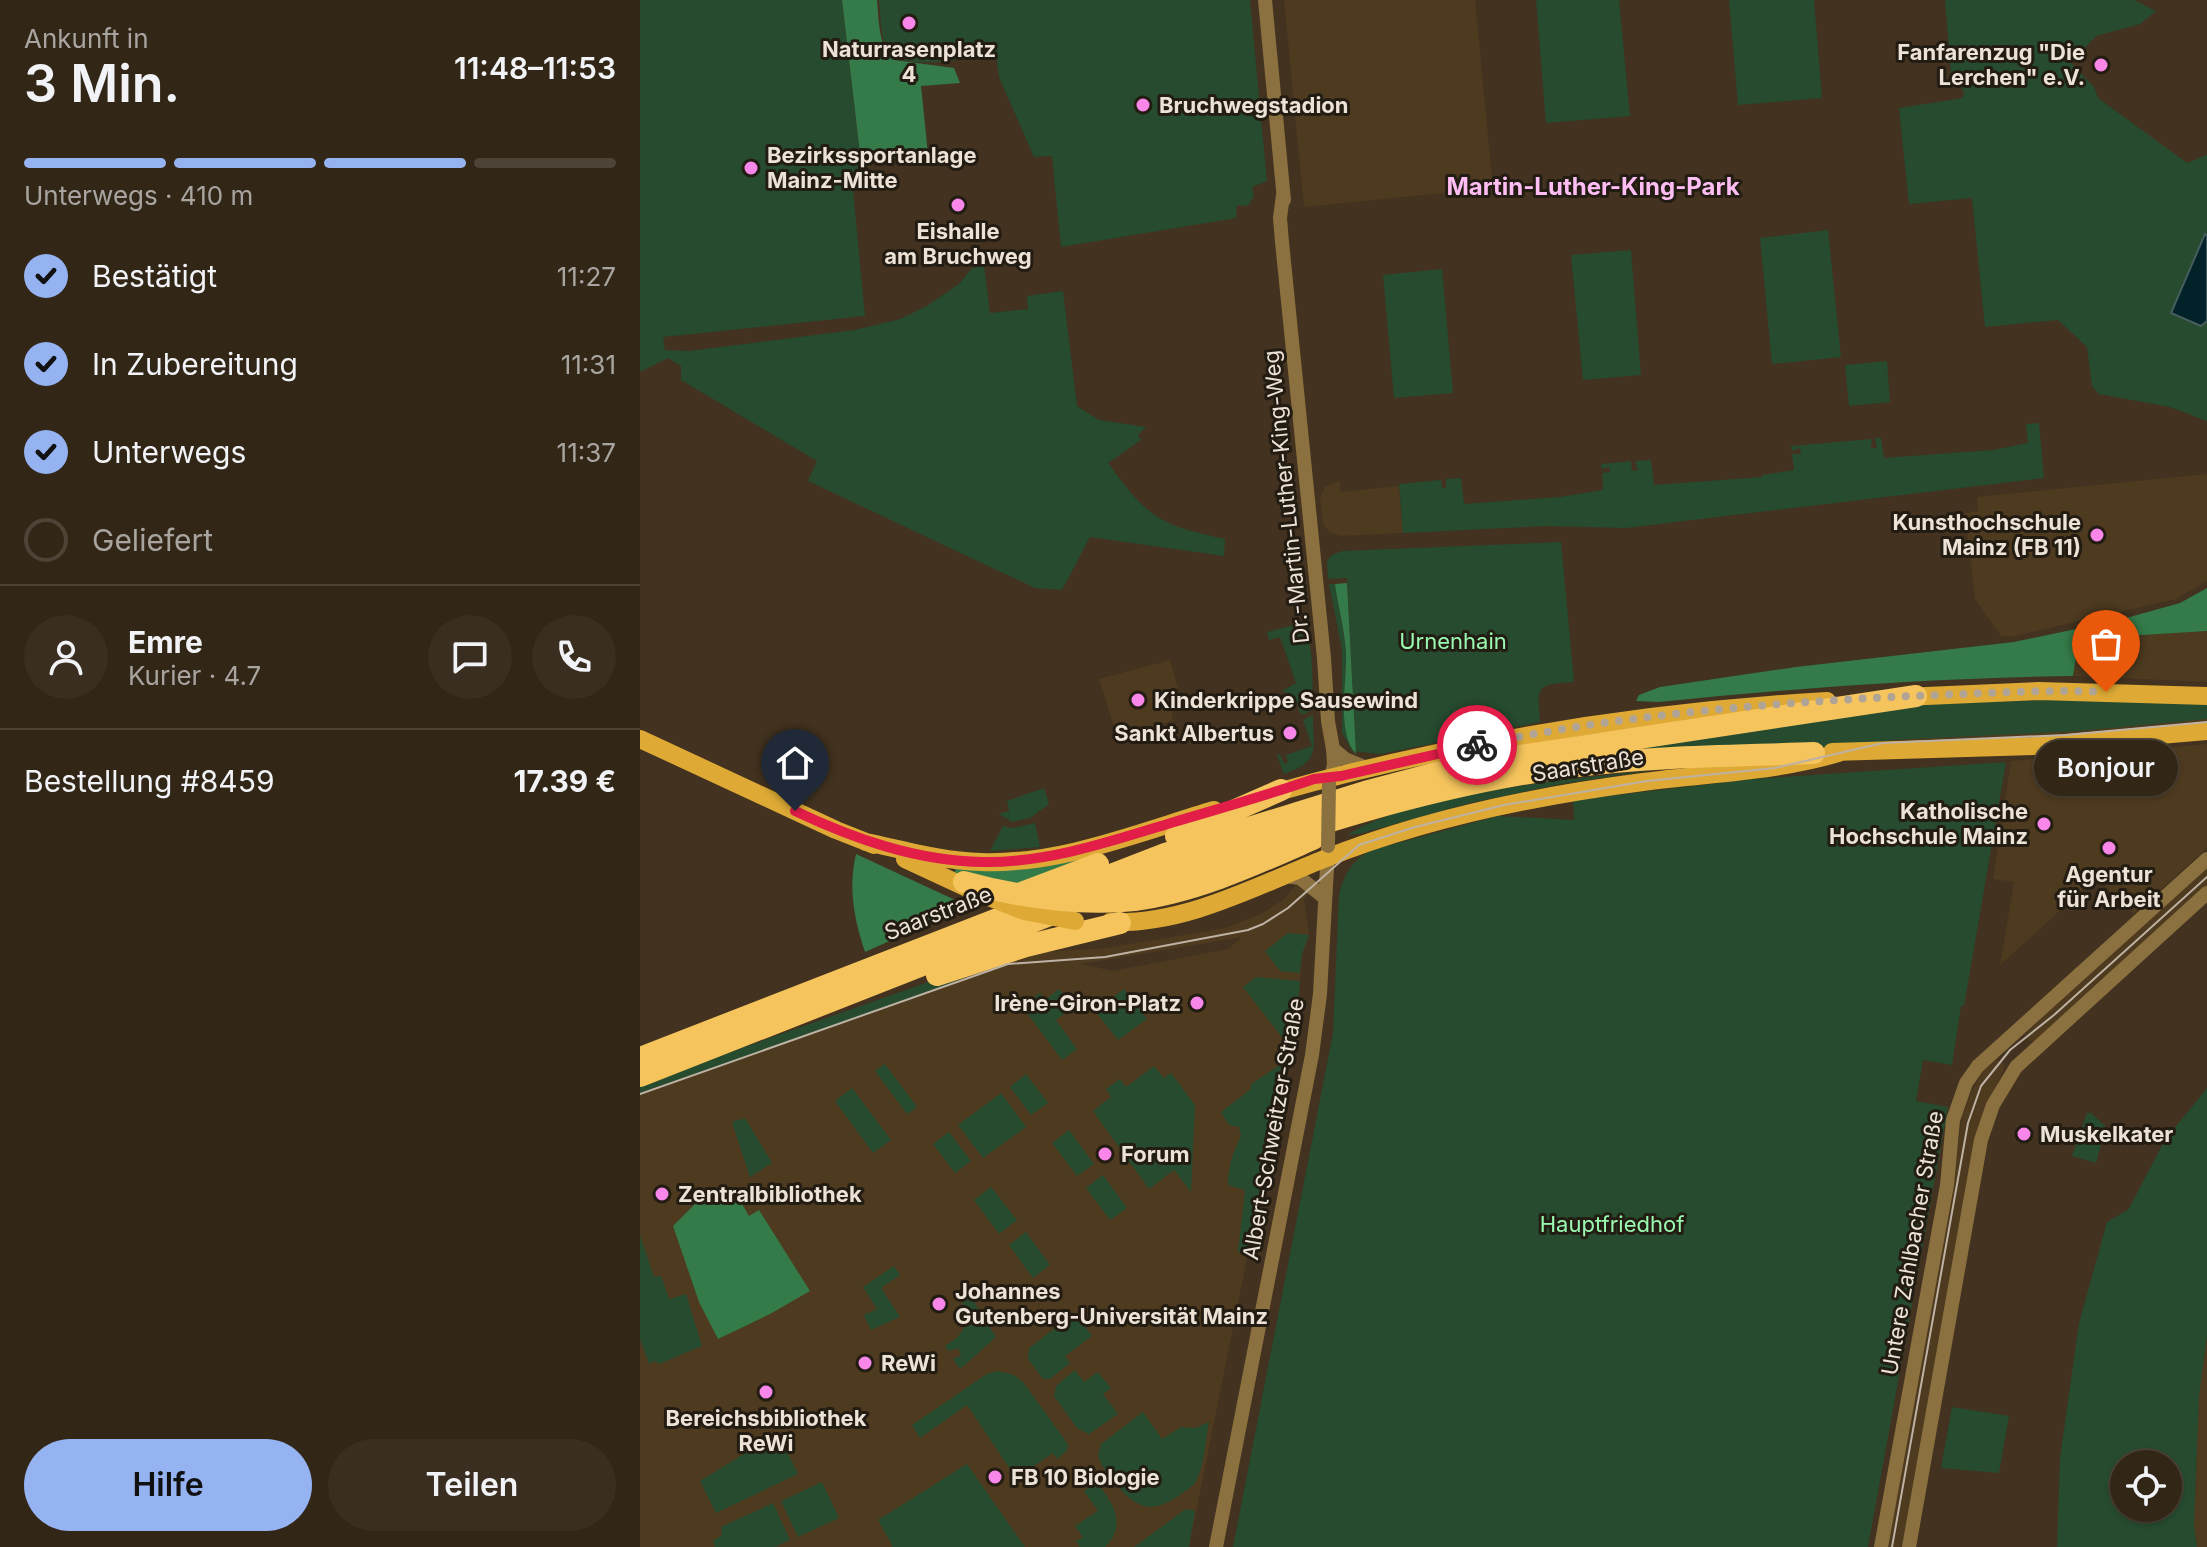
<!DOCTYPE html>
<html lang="de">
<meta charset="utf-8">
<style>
:root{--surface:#322617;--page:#3a2e20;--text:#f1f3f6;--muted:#a8a5a1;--line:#4d4336;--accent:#95b2f1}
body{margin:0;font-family:Inter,sans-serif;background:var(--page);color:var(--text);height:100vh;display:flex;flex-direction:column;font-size:30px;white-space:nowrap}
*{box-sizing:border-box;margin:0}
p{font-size:26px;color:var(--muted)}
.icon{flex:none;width:44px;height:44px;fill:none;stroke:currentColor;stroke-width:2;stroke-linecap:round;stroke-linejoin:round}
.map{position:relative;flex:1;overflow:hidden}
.drawer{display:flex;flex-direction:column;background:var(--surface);width:640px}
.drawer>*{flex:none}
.controls{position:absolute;left:1470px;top:1450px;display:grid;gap:16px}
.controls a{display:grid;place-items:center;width:72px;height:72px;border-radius:50%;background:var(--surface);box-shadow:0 2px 6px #0004,0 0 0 2px var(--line);font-size:40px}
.pin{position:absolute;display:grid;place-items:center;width:68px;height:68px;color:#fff;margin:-82px -34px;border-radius:50% 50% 50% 0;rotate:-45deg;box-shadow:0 0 8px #0007}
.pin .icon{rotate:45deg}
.courier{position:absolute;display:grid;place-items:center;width:80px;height:80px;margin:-40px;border:6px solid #e11d48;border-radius:50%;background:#fff;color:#222;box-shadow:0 2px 10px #0007}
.bubble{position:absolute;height:56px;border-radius:28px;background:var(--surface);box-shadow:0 2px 6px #0004,0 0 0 2px var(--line);font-size:26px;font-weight:600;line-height:56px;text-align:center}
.overview em{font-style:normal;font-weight:600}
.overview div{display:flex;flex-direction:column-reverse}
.overview{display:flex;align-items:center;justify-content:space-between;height:136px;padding:0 24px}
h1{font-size:52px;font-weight:600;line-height:60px}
.bar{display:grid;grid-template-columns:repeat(4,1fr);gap:12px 8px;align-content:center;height:96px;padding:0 24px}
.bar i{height:10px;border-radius:6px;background:var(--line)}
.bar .current{background:var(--accent)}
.bar p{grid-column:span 4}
.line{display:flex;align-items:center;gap:20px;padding:0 24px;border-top:2px solid var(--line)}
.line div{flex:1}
.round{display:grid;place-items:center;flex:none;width:84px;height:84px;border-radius:42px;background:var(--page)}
ol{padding:0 24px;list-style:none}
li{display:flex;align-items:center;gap:24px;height:88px}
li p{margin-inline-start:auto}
li .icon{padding:8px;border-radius:50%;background:var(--accent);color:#111;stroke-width:4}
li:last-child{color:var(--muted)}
li i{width:44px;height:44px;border:4px solid var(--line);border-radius:50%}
.primary-button{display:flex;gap:16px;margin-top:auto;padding:16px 24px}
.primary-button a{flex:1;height:92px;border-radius:48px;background:var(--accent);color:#111;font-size:32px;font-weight:600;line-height:92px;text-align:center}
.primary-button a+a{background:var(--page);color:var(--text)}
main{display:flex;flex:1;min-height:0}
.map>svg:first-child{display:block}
</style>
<main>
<section class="drawer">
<div class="overview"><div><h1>3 Min.</h1><p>Ankunft in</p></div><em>11:48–11:53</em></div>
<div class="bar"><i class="current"></i><i class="current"></i><i class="current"></i><i></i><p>Unterwegs · 410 m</p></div>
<ol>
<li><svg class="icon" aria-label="check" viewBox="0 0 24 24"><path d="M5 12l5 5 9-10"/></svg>Bestätigt<p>11:27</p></li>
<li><svg class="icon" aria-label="check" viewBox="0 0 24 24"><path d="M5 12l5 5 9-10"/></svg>In Zubereitung<p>11:31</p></li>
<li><svg class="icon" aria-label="check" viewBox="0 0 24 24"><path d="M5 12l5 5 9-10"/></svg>Unterwegs<p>11:37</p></li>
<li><i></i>Geliefert</li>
</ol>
<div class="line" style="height:144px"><a class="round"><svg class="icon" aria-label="person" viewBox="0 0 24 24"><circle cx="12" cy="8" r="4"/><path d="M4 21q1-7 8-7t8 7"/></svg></a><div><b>Emre</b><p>Kurier · 4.7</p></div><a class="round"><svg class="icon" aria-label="chat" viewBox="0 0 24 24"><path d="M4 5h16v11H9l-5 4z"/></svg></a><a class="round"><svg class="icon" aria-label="phone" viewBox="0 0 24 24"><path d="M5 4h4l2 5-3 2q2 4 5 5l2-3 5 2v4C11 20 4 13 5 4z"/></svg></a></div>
<div class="line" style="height:104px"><div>Bestellung #8459</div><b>17.39 €</b></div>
<div class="primary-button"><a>Hilfe</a><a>Teilen</a></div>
</section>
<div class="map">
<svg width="1567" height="1547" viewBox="0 0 1567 1547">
<rect width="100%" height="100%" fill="#42321f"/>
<!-- built -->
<path fill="#4d3a1f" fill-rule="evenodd" d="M644,0H835L853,188L664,207Z
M1567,474V581L1536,599L1370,637L1361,636L1335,599L1325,513L1338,511L1337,497Z
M699,481L701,492L759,486L763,533L701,536L690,533L683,524L680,498L685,487Z
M1567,631V682L1434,676L1439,639Z
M530,660L538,688L528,691L533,709L532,721L477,736L459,679Z
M1567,713V725L1444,737L1189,747L1217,738Z
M1567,744V848L1493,914L1457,877L1360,965L1374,882L1353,879L1371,761Z
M1567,867V888L1393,1042L1388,1040L1386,1034L1394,1025Z
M656,885L671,892L664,899L669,935L662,954L658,1005L549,1547H0V1084L379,954L465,948L585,928L621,914L644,899ZM602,937L588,949L473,971L441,964Z
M1356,1060L1364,1063L1363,1072L1345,1109L1328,1179L1262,1547H1246L1314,1174L1322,1116L1332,1090L1344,1070Z
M1567,1336V1547H1557L1554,1525L1559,1396Z"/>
<!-- green -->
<path fill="#264b2f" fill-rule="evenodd" d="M0,0H202L224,189L213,190L225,316L23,337L25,350L49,351L215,330L260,319L287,306L319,284L332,268L344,266L350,313L388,309L387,296L423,291L437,406L459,420L506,427L498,435L501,440L468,463C508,518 519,525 585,539L584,556L450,537L422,590L395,588L168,481L177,461L41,380V366L28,358L0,372Z
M239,0H610L627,181L612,187L614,196L608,206L597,205L596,218L421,247L412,156L394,157L359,77L356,55C332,57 260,73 247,50C240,36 241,15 239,0Z
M896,0H979L990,116L906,123Z
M1089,0H1174L1182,98L1098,105Z
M1305,0H1494L1516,11L1500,24L1456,36L1431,63L1454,87L1458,98L1547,163L1567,155V235H1564L1531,313L1566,324L1567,321V421L1530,407L1459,394L1452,386L1447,347L1418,320L1345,327L1332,198L1269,204L1259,108L1323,98L1324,92L1311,73Z
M1188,230L1201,357L1132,364L1120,238Z
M991,250L1001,375L943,380L931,255Z
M802,269L813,393L754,398L743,275Z
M1247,361L1250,402L1209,406L1205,365Z
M1399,423L1404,478L986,528L906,526L763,533L759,484L801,480L802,488H806V479L821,478L824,504L920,497L963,490L962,473L970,472L969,467L962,469L961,464L991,461L992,471L998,470L995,461L1011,460L1014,485L1122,477V475L1154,470L1152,454H1161L1160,448L1152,451L1151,446L1232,439L1231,448H1237L1235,438H1241L1244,458L1353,450L1388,443L1386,424Z
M921,542L934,682C896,684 897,686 900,722L740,754L712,751L702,733V650L689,584H695C698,606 704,630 706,653C707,680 696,732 716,753L707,578L688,579L687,561L692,555L702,551Z
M661,623C675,634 672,691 673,710L664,714L660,713L655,697L642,691L656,683L640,637L629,640L627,632Z
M1437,699L1567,703V719L1440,731L1254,740L1189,747L1067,748L958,755L1253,705Z
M673,715C673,751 681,761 644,774L637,755L640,754L644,764L648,762L646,755L672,746L663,720Z
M1366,762L1324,1006H1321L1312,1065L1283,1060L1276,1101L1308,1107L1228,1547H593L693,1033L699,895C704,874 712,860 732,850L858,816L934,820L933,800L1113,779Z
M1015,770L922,784L830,803L719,834L707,835C731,820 760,811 788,804C862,785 938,778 1015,770Z
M404,788L409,804L390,818L372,822L359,814L369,811L367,801Z
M395,823L400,847L350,851L363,826L372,828Z
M648,933L669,935L662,954L660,973L640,971L625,951Z
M328,968L331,975L266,1001L0,1093V1084Z
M616,977L660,981L658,1005L648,1045L603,987Z
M419,989L433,1007L416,1020L437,1049L422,1060L382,1006L400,993L405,1000Z
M484,989L507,1019L478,1040L455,1011Z
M643,1063L646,1066L608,1253L598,1252L605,1190L588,1185C588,1167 593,1152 601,1136L599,1127L589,1125L581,1112L611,1089V1084Z
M245,1064L277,1107L267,1114L235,1071Z
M514,1066L524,1078L531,1073L555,1105L551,1192L534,1170L509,1189L453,1111L471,1097L466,1089L480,1079L486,1087Z
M386,1074L408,1103L391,1115L370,1087Z
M212,1088L251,1140L233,1153L195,1101Z
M1567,1088V1336L1559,1396L1554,1525L1557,1547H1417L1420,1458L1439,1323L1467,1222L1488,1210L1525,1140ZM1484,1464H1528V1508H1484Z
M361,1093L386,1127L343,1158L318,1125Z
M1447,1113H1451L1466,1127L1456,1163L1432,1156Z
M105,1118L132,1163L110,1177L92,1122Z
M429,1130L454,1164L437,1176L412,1143Z
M309,1132L331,1161L315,1173L293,1144Z
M463,1175L487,1208L470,1220L446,1188Z
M351,1187L377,1220L359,1234L334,1200Z
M386,1232L410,1265L393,1278L369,1245Z
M0,1235L14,1277L21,1276L29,1299L46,1294L62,1346L19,1364L15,1361L9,1364L0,1339Z
M254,1266L260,1275L241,1288L260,1317L231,1330L224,1315L237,1309L223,1287Z
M331,1297L356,1337L320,1369L313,1359L321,1355L318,1348L308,1351L305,1345C324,1337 330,1323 322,1303Z
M435,1313L452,1336L425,1356L430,1363L410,1379H403L388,1359L389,1348Z
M435,1370L444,1382L458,1372L471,1388L463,1394L478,1414L449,1434L437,1428L414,1396L416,1386Z
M357,1371L374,1375L383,1382L428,1444L427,1451L417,1459L413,1453L376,1478L327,1405L280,1438L272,1425L347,1374Z
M1312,1407L1369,1416L1359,1473L1301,1468Z
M503,1412L522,1439L541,1427L555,1428L569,1422C565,1441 565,1466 555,1483C552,1487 545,1491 541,1494C511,1516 494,1508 474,1481C467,1472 460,1465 458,1455L461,1444Z
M138,1433L158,1474L76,1513L60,1481Z
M327,1464L385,1547H253L238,1520Z
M456,1480C471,1502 489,1523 465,1547H440L436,1541L443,1537L435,1526L458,1511L444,1491L453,1485L452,1482Z
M182,1482L199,1518L158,1537L141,1501Z
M133,1503L150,1540L135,1547H75L73,1541L82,1535L81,1527Z
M546,1509L555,1511L549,1547H494Z"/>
<!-- forest -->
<path fill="#347b49" d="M202,0H237C239,20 238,46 254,60L314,68L320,83L281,86L288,154L221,162Z
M707,583L716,754C696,732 707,682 706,654C705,631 698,607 695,584Z
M1567,588V631L1439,639L1433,676C1295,678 1157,688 1019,702L996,701L999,695L1020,687L1156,667L1374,642L1479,620L1540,603Z
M473,845L371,890L314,875L317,864Z
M216,854L328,906L225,952C214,919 208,888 216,854Z
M94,1190L109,1216L119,1210L170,1291L130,1314L78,1339L59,1302L33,1226L58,1201Z"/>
<!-- water -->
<path fill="#002228" stroke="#475c5c" stroke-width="2" d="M1565,234L1567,236V321L1561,326L1531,313Z"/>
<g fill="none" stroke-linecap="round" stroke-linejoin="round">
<!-- minor -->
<path stroke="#8a713f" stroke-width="14" d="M625,0L644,200
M643,195L640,218L642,242L684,658L688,721L693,749L694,765L689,784
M693,749L705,759L729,769
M645,876L660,878L685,898
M576,1547L672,1055L680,994L688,850
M1241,1547L1307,1185L1313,1120L1326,1083L1338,1066L1567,859
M1269,1547L1341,1140L1353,1105L1376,1067L1567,893"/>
<!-- major -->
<path stroke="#deaa35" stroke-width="18" d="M1264,697L1399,691L1567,696
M0,739L196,830L234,845
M1192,752L1394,746L1567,731
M630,794C811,743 998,712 1187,701
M226,842C264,850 302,861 341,862C420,865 500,832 574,810
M265,859L336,892
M470,922C545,925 616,886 684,859C786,818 894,796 1003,782C1070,773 1136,772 1202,752"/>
<!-- highway -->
<path stroke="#f5c45d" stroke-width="22" d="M536,836L641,790
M371,897L458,864
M456,899C613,846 771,786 937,766C1015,756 1095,756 1174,753
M494,900C556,892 616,864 673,839
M297,975L386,946L480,923
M0,1058L525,854L725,792L797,773L880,756L1276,696
M0,1076L420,911"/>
<!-- tram -->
<path stroke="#beb2a4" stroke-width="2" d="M0,1094L368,964L465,957L608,930L623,924L648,908L719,845L775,827L864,805L1007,781L1135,768L1243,743L1425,735L1567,722
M1252,1547L1328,1123L1341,1086L1370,1050L1414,1015L1567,877"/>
<!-- minor-bridge -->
<path stroke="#8a713f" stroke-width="14" d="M688,846L689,784"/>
<!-- major-bridge -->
<path stroke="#deaa35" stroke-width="18" d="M346,896L384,911L435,921"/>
<!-- highway-bridge -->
<path stroke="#f5c45d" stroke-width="22" d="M324,882C379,897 436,906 494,900"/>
</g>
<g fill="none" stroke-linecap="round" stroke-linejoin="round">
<!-- done -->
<path stroke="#b0a496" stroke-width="8" stroke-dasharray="0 14.4" d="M837,745C981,715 1125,703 1272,696C1337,694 1401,689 1466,692"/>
<!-- route -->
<path stroke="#e11d48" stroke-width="10" d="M155,811C214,839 277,861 343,862C408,863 472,841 534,822C581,808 628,795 674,779L701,776L837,745"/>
</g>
<!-- markers -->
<g fill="#f987e9" stroke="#231c13" stroke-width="3">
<circle cx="269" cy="23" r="8"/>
<circle cx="1461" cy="65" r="8"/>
<circle cx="503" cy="105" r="8"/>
<circle cx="111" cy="168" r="8"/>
<circle cx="318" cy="205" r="8"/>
<circle cx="1457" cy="535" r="8"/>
<circle cx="498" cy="700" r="8"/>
<circle cx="650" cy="733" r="8"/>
<circle cx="1404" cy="824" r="8"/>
<circle cx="1469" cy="848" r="8"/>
<circle cx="557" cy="1003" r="8"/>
<circle cx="1384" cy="1134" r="8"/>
<circle cx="465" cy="1154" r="8"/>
<circle cx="22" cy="1194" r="8"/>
<circle cx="299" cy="1304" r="8"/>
<circle cx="225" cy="1363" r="8"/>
<circle cx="126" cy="1392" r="8"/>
<circle cx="355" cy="1477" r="8"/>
</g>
<g text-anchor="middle" stroke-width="6" stroke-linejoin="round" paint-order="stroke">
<!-- poi labels -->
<g font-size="22" font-weight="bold" fill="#ece2d6" stroke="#231c13" text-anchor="start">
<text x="269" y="57" text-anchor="middle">Naturrasenplatz<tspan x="269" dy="25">4</tspan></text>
<text x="1445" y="60" text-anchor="end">Fanfarenzug "Die<tspan x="1445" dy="25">Lerchen" e.V.</tspan></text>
<text x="519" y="113">Bruchwegstadion</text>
<text x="127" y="163">Bezirkssportanlage<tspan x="127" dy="25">Mainz-Mitte</tspan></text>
<text x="318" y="239" text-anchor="middle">Eishalle<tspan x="318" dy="25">am Bruchweg</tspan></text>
<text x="1441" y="530" text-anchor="end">Kunsthochschule<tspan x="1441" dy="25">Mainz (FB 11)</tspan></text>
<text x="514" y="708">Kinderkrippe Sausewind</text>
<text x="634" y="741" text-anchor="end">Sankt Albertus</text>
<text x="1388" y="819" text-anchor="end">Katholische<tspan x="1388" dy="25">Hochschule Mainz</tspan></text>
<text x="1469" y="882" text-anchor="middle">Agentur<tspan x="1469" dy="25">für Arbeit</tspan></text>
<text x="541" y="1011" text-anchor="end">Irène-Giron-Platz</text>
<text x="1400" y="1142">Muskelkater</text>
<text x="481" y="1162">Forum</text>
<text x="38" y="1202">Zentralbibliothek</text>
<text x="315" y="1299">Johannes<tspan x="315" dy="25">Gutenberg-Universität Mainz</tspan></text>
<text x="241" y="1371">ReWi</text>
<text x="126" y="1426" text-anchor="middle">Bereichsbibliothek<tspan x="126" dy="25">ReWi</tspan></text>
<text x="371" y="1485">FB 10 Biologie</text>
</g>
<!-- street labels -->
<g font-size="22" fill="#ece2d6" stroke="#231c13">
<text transform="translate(646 497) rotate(-96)" y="8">Dr.-Martin-Luther-King-Weg</text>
<text transform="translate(948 765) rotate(-9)" y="8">Saarstraße</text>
<text transform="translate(298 913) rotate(-21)" y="8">Saarstraße</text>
<text transform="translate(633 1129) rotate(-80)" y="8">Albert-Schweitzer-Straße</text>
<text transform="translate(1272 1243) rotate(-80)" y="8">Untere Zahlbacher Straße</text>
</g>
<!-- park labels -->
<g font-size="22" fill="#99f9b0" stroke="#231c13">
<text x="813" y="649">Urnenhain</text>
<text x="972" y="1232">Hauptfriedhof</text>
</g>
<!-- neighbourhood labels -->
<g font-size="24" font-weight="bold" fill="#febef3" stroke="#231c13">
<text x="953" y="195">Martin-Luther-King-Park</text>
</g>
</g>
</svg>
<div class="controls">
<a><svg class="icon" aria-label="locate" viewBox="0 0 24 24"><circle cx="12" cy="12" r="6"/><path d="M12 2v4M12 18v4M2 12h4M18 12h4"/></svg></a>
</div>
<div class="pin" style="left:1466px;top:692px;background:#ea580c"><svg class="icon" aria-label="bag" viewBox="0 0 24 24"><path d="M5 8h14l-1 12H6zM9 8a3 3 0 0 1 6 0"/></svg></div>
<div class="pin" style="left:155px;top:811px;background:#1f2937"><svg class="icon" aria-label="home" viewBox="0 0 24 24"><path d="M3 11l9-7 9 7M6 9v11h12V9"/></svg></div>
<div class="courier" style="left:837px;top:745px"><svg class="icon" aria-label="bike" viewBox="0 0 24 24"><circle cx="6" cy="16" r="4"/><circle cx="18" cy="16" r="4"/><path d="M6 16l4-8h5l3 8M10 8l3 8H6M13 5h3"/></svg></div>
<div class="bubble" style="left:1394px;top:740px;width:144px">Bonjour</div>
</div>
</main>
